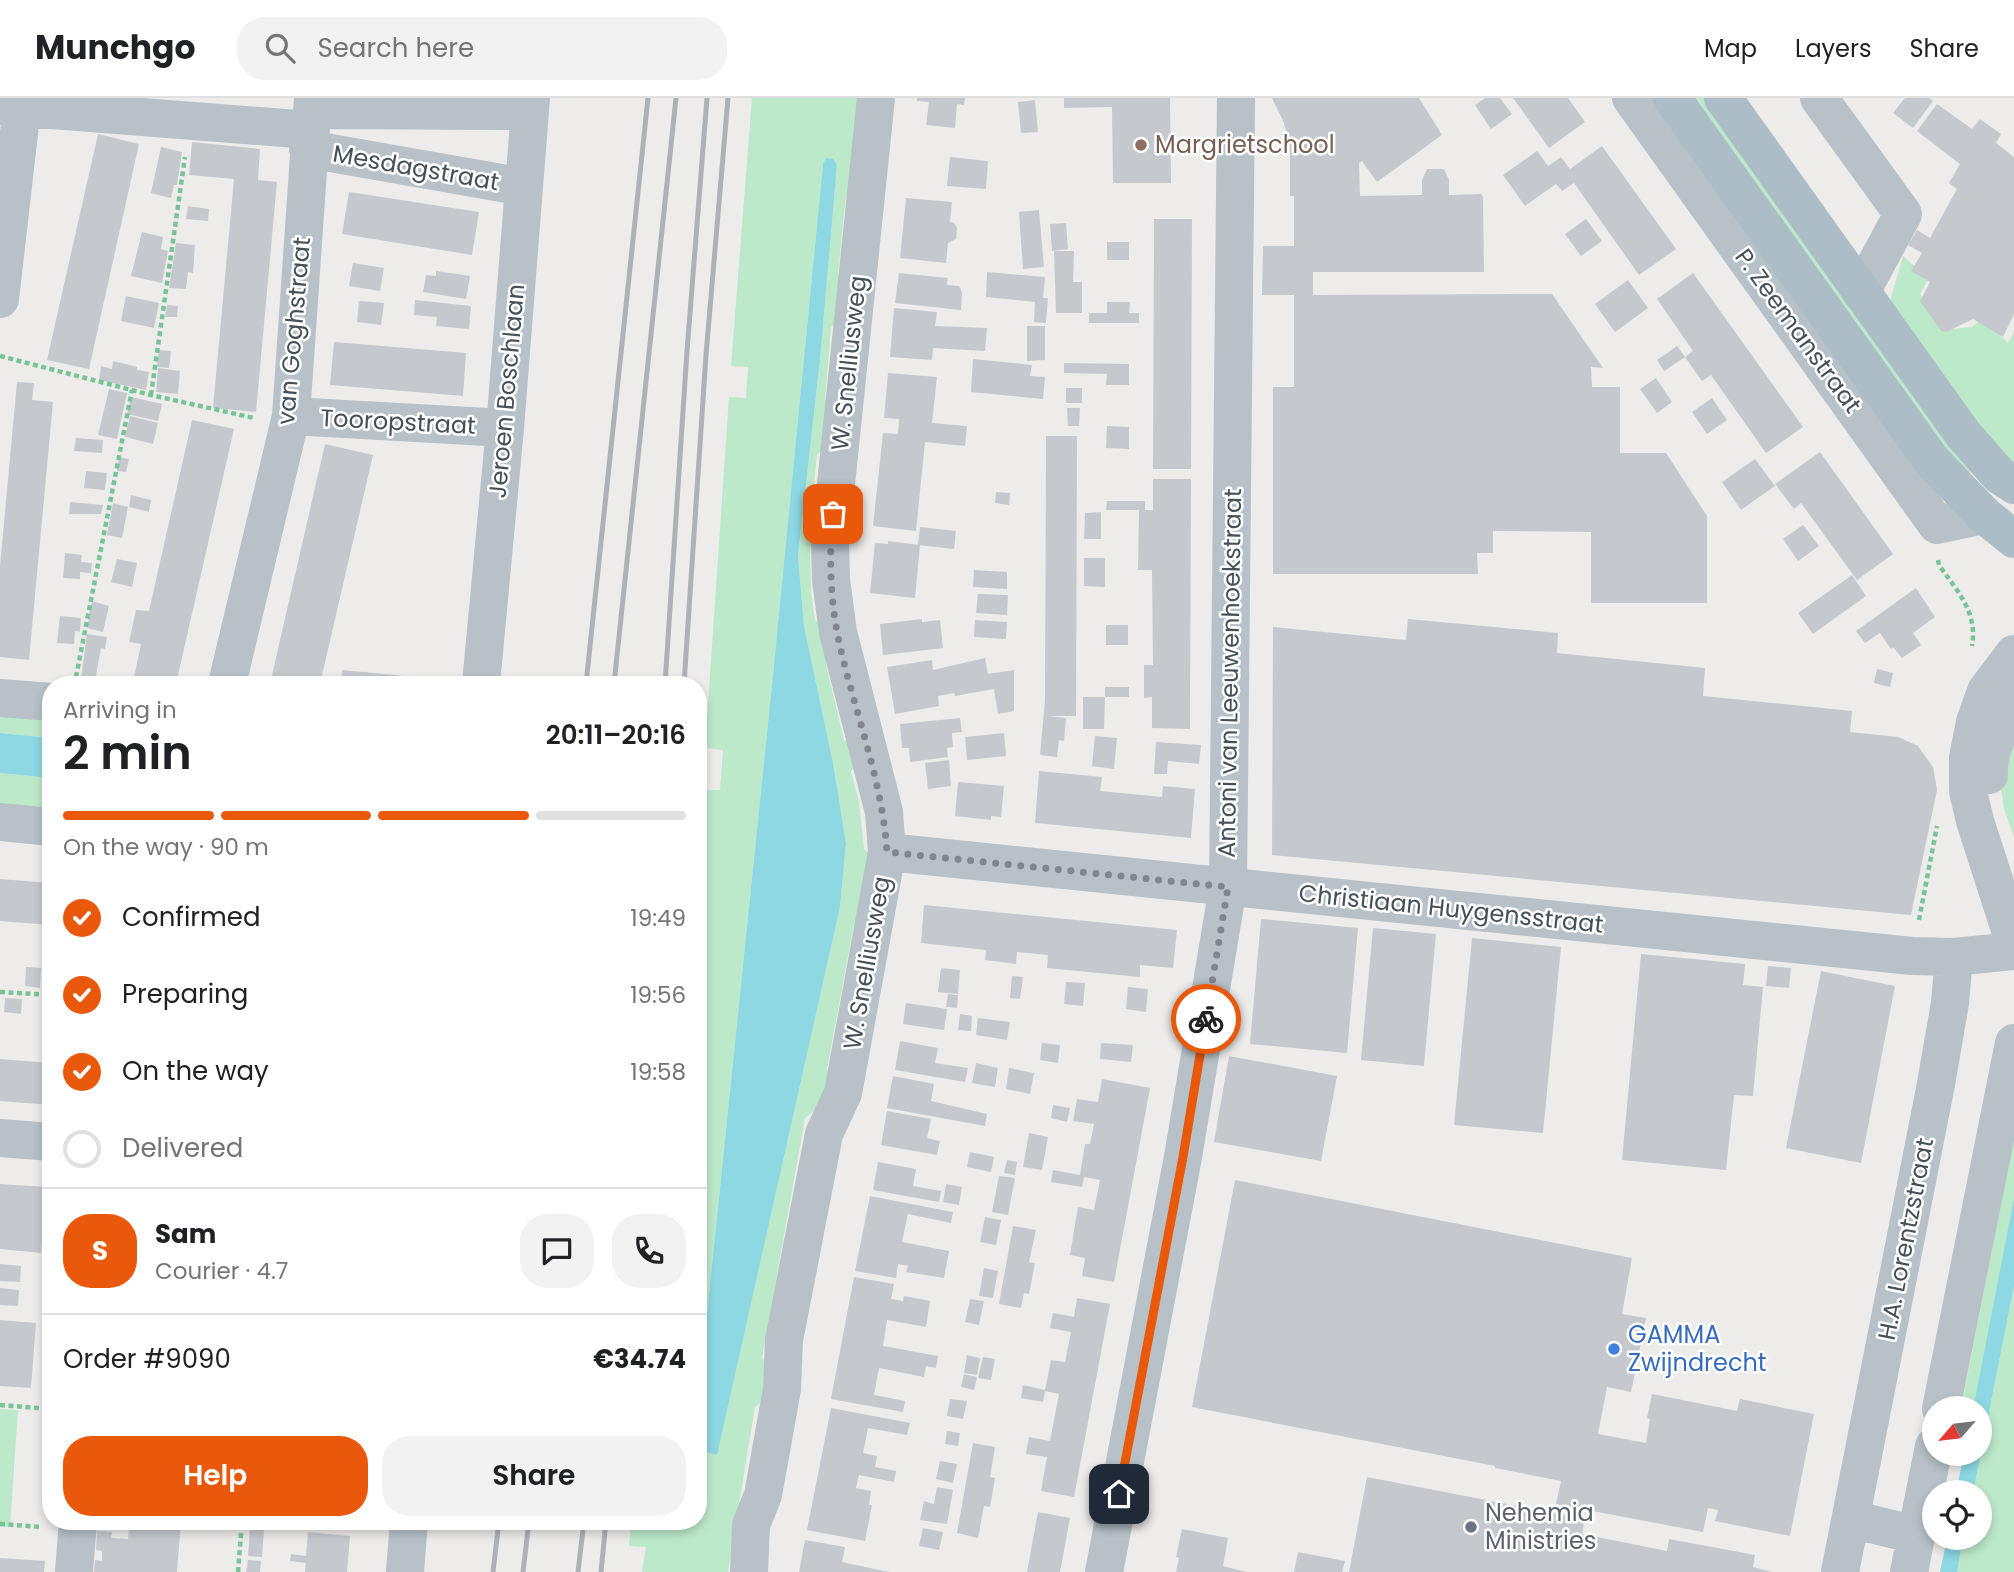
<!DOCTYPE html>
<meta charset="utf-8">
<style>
:root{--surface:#fff;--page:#f2f2f2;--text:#202124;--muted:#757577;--line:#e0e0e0;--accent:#ea580c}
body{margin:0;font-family:Poppins,sans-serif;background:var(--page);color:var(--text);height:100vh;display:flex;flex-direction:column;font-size:26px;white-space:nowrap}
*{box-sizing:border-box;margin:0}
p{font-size:23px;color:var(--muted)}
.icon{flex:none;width:38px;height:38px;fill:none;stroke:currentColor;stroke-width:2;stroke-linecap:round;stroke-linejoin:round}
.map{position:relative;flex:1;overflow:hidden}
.panel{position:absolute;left:42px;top:578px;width:665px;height:854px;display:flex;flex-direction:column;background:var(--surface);border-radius:28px;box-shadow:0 4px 10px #0003}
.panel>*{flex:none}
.needle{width:46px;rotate:242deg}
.buttons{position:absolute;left:1922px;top:1298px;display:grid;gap:14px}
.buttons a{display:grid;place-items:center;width:70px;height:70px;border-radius:50%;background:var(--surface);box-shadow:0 4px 10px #0003;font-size:35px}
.pin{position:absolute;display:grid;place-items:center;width:60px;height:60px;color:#fff;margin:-30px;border-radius:14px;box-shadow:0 4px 10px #0006}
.courier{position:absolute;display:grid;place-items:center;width:70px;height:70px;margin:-35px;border:5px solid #ea580c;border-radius:50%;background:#fff;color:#222;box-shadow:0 2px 9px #0007}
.summary em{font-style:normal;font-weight:600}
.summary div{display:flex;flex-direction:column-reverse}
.summary{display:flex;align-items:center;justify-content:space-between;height:119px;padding:0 21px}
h1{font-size:46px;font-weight:600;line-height:52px}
.bar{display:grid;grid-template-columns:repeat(4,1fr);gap:10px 7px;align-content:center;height:84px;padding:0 21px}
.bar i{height:9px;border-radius:5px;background:var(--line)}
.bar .on{background:var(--accent)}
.bar p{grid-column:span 4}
.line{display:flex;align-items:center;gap:18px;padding:0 21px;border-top:2px solid var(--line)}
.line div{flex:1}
.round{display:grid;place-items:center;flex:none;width:74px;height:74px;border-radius:28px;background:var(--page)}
ol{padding:0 21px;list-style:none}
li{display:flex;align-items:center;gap:21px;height:77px}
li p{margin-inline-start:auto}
li .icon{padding:7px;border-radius:50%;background:var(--accent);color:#fff;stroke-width:4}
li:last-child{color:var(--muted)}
li i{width:38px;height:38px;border:4px solid var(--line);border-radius:50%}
.button{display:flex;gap:14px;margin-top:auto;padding:14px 21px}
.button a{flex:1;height:80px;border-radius:28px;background:var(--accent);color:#fff;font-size:28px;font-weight:600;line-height:80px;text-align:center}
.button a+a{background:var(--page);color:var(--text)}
header{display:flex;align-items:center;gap:42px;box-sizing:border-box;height:98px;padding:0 35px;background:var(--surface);border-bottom:2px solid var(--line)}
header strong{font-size:33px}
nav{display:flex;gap:38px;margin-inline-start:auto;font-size:24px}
.search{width:490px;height:63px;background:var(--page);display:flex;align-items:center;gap:18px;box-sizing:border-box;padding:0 24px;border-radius:28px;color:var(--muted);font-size:26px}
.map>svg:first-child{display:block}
</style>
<header>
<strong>Munchgo</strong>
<div class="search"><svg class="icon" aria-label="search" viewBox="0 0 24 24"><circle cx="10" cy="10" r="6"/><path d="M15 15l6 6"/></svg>Search here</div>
<nav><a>Map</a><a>Layers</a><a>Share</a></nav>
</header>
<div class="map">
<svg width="2014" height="1474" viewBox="0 0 2014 1474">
<rect width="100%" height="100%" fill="#eeebeb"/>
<!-- green -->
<path fill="#bce9ca" d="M752,0H864L856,89L846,98L838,175L846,184L843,217L831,229L825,302L834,313L830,345L817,357L812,406L821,418V439L810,449L811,493L815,522L827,533L826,566L844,642L855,648L858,661L851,674L859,704L864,751L872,759L866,814L854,826L827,971L834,983L830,1000L805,1020L762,1260L775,1278L772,1296L755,1309L728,1474H642L646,1449L629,1448L631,1423H698V1351L717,1356L840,809L846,745L833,665L804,528L798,458L820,262L837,67L823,66L773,577L698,1303V737L703,692H720L723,652L705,650L729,299L746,300L748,269L731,268Z
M1688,0H1708L1974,370L1964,380Z
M1903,158L1929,180L1920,196L1940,232L1972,229L1983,221L2008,245L2014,234V368L2009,365L1888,210Z
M0,611L51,616V640L0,635Z
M2014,627V739L2004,711L2001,690Z
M0,675L51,680V717L0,713Z
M2014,1039V1101L1973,1311H1961Z
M2014,1188V1474H1957L1963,1440H1979V1395H1973Z
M0,1311L18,1312L10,1429L0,1428Z"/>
<!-- water -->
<path fill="#8dd8e2" d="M826,60L833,61L837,67L820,262L798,458L804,528L833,665L846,745L840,809L717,1357L698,1351V1303L773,577L823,66Z
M0,635L51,640V680L0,675Z
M2014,1100V1188L1973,1395H1956L1964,1356H1979V1311H1973Z
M1947,1440H1963L1957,1474H1940Z"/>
<!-- building -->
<path fill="#c5c9ce" d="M917,0H965L964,7L957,6L955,30L926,27L929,4L917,3Z
M1064,0H1170L1171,85H1113L1112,9L1064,10Z
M1272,0H1419L1442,37L1377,84L1362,63L1359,65L1360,98L1422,97V82L1427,71H1444L1449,82V97L1481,96L1483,99L1484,174H1313V197L1552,196L1603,270L1591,269L1592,289H1620V355H1666L1707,418V505H1591V434L1493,433V455H1477L1478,476H1273V289H1294V197H1262L1263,148H1294V98H1290V49L1284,25Z
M1485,0H1500L1512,16L1491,31L1475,7Z
M1513,0H1568L1585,24L1549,50Z
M1905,0H1929L1933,3L1913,30L1893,15Z
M1035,2L1038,34L1021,35L1018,4Z
M1937,6L1972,31L1980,21L2001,36L1996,45L2014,59V216L2003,239L1973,221L1946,234L1941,233L1920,203L1930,184L1911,173L1922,155L1908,147L1917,132L1930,140L1957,91L1949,85L1960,66L1917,33Z
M98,36L139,46L89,271L47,262Z
M192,44L260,51L258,82L277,84L256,314L213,310L234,81L189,77Z
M1602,48L1676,151L1639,177L1574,85L1562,93L1556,86L1525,108L1503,77L1537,53L1548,68L1561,59L1570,71Z
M161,49L182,54L177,87H174L171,100L151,95Z
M950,59L988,63L986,91L947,88Z
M349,94L479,114L472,157L342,136Z
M906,100L952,104L950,124L954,125L957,130L956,141L948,145L946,165L900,160Z
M188,108L209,111L208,123L186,121Z
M1039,112L1044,169L1023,171L1019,114Z
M1154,121H1192L1191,371H1153Z
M1586,121L1602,143L1581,158L1565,136Z
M1066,125L1068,151L1052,153L1050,126Z
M142,134L163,139L161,151L168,153L162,185L131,178Z
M1107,144H1129V162H1107Z
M176,145L195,147L193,175L188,174L186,191L169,190Z
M1054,153H1074L1073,184H1082V215H1056Z
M353,165L384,170L380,193L349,188Z
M436,173L470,178L466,201L423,194L426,177L436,178Z
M987,174L1045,179L1043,200H1048L1046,225L1034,224L1035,204L986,199Z
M899,175L948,180L947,187L959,188L962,194L961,212L895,205Z
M1693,175L1803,329L1766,355L1711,277L1702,283L1685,259L1664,273L1657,262L1677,248L1685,259L1693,253L1657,201Z
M1628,182L1648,210L1615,234L1595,206Z
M126,198L159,205L154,230L121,223Z
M415,202L471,208L469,231L436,228L437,219L414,217Z
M359,203L384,205L381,227L357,224Z
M1107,204H1130L1129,215H1139V225H1089V215H1107Z
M167,207L178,208L177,219H165Z
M894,210L937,214L935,228L987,230L985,253L933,250L932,262L890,259Z
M1027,228H1045V262L1027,263Z
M334,244L466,255L463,298L330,287Z
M159,252L171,253L169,270L157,269Z
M973,261L1032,267L1030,278L1045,279L1043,301L971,294Z
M113,263L137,269V272L149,274L146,292L99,282L101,268L112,271Z
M1064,265L1129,266V287H1106L1107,276L1064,275Z
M158,270L180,273L178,296L156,294Z
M888,275L937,279L932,325L967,328L965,348L925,344L916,433L873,428L883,335L898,336L899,321L884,320Z
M1656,280L1672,304L1657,315L1640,291Z
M17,284L34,285L32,302L53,304L29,562L0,559V468Z
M1066,290H1082V305H1066Z
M109,291L127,295L117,341L98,337Z
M131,299L162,306L158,323L127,316Z
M1712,300L1727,322L1707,336L1692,314Z
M1067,310H1080L1079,328H1068Z
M130,318L158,325L153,346L125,339Z
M192,322L234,331L176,586H167L134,579L141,546L129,544L136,512L149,513Z
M1107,328L1129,329V351L1106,350Z
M1046,338H1077L1076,618H1048L1066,620L1064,643L1059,642L1057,659L1040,657L1045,602Z
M76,340L103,342L102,355L74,353Z
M325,346L373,357L320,586H270Z
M1820,354L1893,456L1857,482L1801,405L1794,411L1775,386Z
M119,359L129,361L126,374L117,373Z
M1755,361L1775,388L1741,412L1722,384Z
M86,373L107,375L105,392L84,390Z
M1153,381H1191L1190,631L1152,630V599L1144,600V567H1153L1152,472H1138L1139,412H1106L1107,403H1145V412H1153Z
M996,394L1010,395L1009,407L995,405Z
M131,397L151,402L149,414L129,409Z
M70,404L103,407L101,416H69Z
M113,405L128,409L122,440L107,437Z
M1101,414V441H1084L1085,415Z
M1803,427L1819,448L1798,463L1783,441Z
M920,429L956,433L954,451L918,447Z
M888,443L920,447L915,500L870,495L875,445L888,446Z
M65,455L82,457L81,464L92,465L91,475L80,474V481L63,480Z
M1084,460H1105V489L1084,488Z
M117,461L137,465L132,489L111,484Z
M974,472L1007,474V491L973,489Z
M1852,477L1866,498L1813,536L1798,515Z
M1916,490L1935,519L1913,535L1921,547L1902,560L1893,549L1891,551L1880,535L1865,545L1856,533Z
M978,496L1008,497L1007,517L976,515Z
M92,503L109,508L103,534L87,530Z
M60,518L81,520L80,534L75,533L74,546L57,545Z
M922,521V524L940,522L943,550L883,557L880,526Z
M1408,521L1558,535L1557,555L1705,570L1703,598L1852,613L1850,634L1898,639L1918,648L1933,669L1937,692L1911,817L1272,757L1273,529L1406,542Z
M975,522L1007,524L1006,541L974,539Z
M1106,527H1128V547H1106Z
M87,536L107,539L105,551L101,550L95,582L81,581Z
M985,560L988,576L1014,572V613L998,616L994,591L955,598L954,595L938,598L939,608L895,616L887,569L932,562L933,572Z
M1877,571L1893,575L1890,589L1874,585Z
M342,572L436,581V586H341Z
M1105,589H1129V599H1105Z
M1083,599H1105L1104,631H1083Z
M960,620L962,634L952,635L953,649L947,650L948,659L910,664L909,650H902L900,626Z
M1004,635L1006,658L967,662L965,639Z
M1095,638L1117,640L1114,671L1092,668Z
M1156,644L1201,647L1199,666L1168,663L1167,676H1154Z
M949,662L951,688L928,691L925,665Z
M1039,673L1102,679L1100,693L1162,699L1163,688L1195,691L1191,740L1035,725Z
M958,684L1004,688L1001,719L991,718V722L955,718Z
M0,781L51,785V827L0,823Z
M924,807L1177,832L1173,870L1140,867V879L1047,870L1048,857L1017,854L1016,866L985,862L986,852L921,845Z
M1261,821L1358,830L1347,955L1250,946Z
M1373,830L1436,836L1424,968L1361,962Z
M1472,840L1561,849L1543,1035L1454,1027Z
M1641,856L1745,866L1743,887L1763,889L1753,998L1734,997L1726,1072L1622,1062Z
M1768,868L1791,870L1789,890L1766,888Z
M26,869L41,870L40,890L25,888Z
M941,870L960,872L958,896L938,894Z
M1821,873L1895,888L1861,1065L1786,1050Z
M1012,878L1023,879L1020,901L1010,900Z
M1066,884L1085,885L1083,908L1064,906Z
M1128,889L1148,891L1146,914L1126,911Z
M948,896L958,897L957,910L946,909Z
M5,900L22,901L21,916L4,914Z
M906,905L947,911L944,932L903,926Z
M960,916L972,918L971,933L958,932Z
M978,920L1010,924L1007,942L976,937Z
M900,943L938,950L935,965L968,970L965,984L895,972Z
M1042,945L1060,947L1058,965L1040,962Z
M1101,945L1133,947L1131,964L1100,961Z
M1229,958L1337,978L1321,1063L1214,1044Z
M0,961L51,965V1007L0,1003Z
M976,965L998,970L995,989L972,985Z
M1009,970L1034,975L1030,996L1006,991Z
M893,978L934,986L931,1003L987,1016L985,1028L887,1010Z
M1102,981L1150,990L1114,1184L1082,1178L1085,1160L1070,1157L1078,1109L1094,1112L1100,1082L1084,1079L1082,1089L1051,1084L1053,1072L1080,1077L1085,1046H1090L1094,1026L1073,1023L1077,1001L1098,1004Z
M1053,1007L1070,1010L1067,1024L1051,1020Z
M887,1013L931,1021L927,1040L940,1043L937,1057L881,1047Z
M1029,1035L1048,1039L1042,1072L1023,1069Z
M970,1054L994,1059L991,1074L967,1069Z
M1007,1062L1017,1064L1015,1077L1004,1075Z
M878,1064L916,1071L913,1088L941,1093L939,1104L873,1092Z
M999,1078L1015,1080L1008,1117L992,1114Z
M1235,1082L1632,1160L1622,1216L1646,1220L1631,1294L1607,1289L1598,1336L1646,1345L1650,1321L1647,1320L1652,1296L1737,1313L1740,1301L1814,1316L1790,1438L1715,1423L1718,1412L1708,1410L1703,1434L1556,1406L1561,1383L1495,1370V1368L1490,1367L1192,1309Z
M0,1086L46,1089L41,1155L0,1151Z
M946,1086L962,1089L959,1107L943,1104Z
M870,1098L953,1114L951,1125L908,1116L902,1144L949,1153L944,1180L906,1174L908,1168L898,1166L896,1180L855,1173Z
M985,1119L1001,1122L996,1147L980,1144Z
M1013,1128L1036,1132L1029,1164L1035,1165L1029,1196L1024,1195L1021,1210L999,1206Z
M0,1166L21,1168L20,1184L0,1183Z
M984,1170L998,1173L993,1200L979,1198Z
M854,1179L894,1186L891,1201L903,1203L904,1198L930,1203L926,1229L887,1222L883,1248L938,1258L936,1270L926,1268L924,1279L879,1270L874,1297L905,1303L903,1314L831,1301Z
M0,1190L19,1192L18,1208L0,1207Z
M1077,1200L1110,1206L1074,1399L1041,1393L1047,1359L1026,1356L1029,1339L1050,1343L1059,1296L1045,1293L1043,1304L1021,1300L1023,1287L1045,1292L1051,1262L1065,1264L1071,1234L1050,1230L1053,1215L1074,1219Z
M970,1201L984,1203L979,1227L965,1224Z
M0,1222L36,1225L31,1290L0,1288Z
M967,1257L980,1260L977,1277L964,1275Z
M983,1259L995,1261L991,1282L978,1280Z
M964,1276L977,1279L974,1292L961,1289Z
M950,1301L967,1303L963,1321L947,1318Z
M831,1310L910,1325L907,1337L868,1330L863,1355L877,1358L875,1369L896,1373L894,1384L859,1377L856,1390L871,1393L869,1407H872L865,1443L807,1432Z
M947,1333L960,1335L958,1348L945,1346Z
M973,1345L995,1349L990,1379L995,1380L990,1409L984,1408L978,1440L957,1435Z
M940,1363L957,1366L953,1385L936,1381Z
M1367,1379L1585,1421L1582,1436L1667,1453L1669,1441L1755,1457L1753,1469L1772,1474H1349Z
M937,1389L953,1392L947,1426L920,1422L924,1403L934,1406Z
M1038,1414L1070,1420L1060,1474H1027Z
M130,1423L181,1424L177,1474H94L95,1462L102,1463V1453L96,1452L97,1433L112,1434L111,1440L128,1441Z
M923,1430L943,1434L939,1452L919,1448Z
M250,1431L264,1432L262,1459L248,1458Z
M1182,1431L1228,1440L1223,1468L1246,1474H1176L1179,1460L1176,1459Z
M308,1434L350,1438L347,1474H305L306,1465L290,1463L291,1456L306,1458Z
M805,1442L845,1449L842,1464L889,1474H799Z
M1298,1454L1345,1463L1342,1474H1294Z
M0,1460L45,1463L44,1474H0Z
M248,1462L261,1463L260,1474H246Z"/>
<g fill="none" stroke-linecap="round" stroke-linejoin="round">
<!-- path -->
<path stroke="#77c498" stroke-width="4.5" stroke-dasharray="5 3.5" stroke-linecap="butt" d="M0,258L151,297L254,320
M151,297L185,59
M1938,462L1939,467C1957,493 1978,514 1972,548
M76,579L132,292
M1919,822L1937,728
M0,894L51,897
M0,1307L51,1311
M0,1426L42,1429
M238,1474L242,1423"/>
<!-- minor -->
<path stroke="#b7c1c7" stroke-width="38" d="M1631,0L1937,427L1984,417
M1819,0L1903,116L1861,194
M0,8L310,32
M312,12L530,13
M308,51L524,89
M0,201L23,0
M291,318L505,330
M2014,556L1986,593L1975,624L1968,660V693L1975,723L2014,844
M227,586L291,318L313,0
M481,586L505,330L531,0
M0,600L51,604
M1989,677C1987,652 2002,628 2014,607
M0,724L51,729
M887,754L1912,858L1954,859L2014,853
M0,1040L51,1044
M1941,1311L2014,945
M1851,1421L1916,1437
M74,1474L78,1423
M405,1474L409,1423
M749,1474L751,1427L763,1397L782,1291L784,1242L824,1036L843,995L887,754L884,714L838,534L831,482L830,444L876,0
M1104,1474L1183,1059L1228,789L1236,0
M1840,1474L1936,986L1950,905L1954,859
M1909,1474L1934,1348"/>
<!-- major -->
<path stroke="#adbdc8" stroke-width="38" d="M1672,0L1932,363L1984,417L2014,441
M1723,0L1963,336L1999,377L2014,387"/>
<!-- rail -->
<path stroke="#aeb1b5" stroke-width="5" d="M586,586L648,0
M614,586L676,0
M665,586L687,253L707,0
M684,586L706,257L728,0
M493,1474L499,1423
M523,1474L529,1423
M578,1474L584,1423
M601,1474L606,1423"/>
</g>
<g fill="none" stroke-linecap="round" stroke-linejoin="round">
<!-- done -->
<path stroke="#80868b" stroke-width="7" stroke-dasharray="0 12.6" d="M833,416C829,455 830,494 837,534C852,608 882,678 887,754L1228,789L1206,921"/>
<!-- route -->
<path stroke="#ea580c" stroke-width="9" d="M1119,1396L1183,1059L1206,921"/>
</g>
<!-- markers -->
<circle fill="#8d6e63" stroke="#fff" stroke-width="2.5" cx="1141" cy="47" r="7"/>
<circle fill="#3f7fe0" stroke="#fff" stroke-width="2.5" cx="1614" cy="1251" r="7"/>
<circle fill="#6b7280" stroke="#fff" stroke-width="2.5" cx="1471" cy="1429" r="7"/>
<g text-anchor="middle" stroke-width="5" stroke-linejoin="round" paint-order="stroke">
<!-- education labels -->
<g font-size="24" fill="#785e54" stroke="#fff" text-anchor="start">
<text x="1155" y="55">Margrietschool</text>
</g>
<!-- street labels -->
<g font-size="24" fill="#455057" stroke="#fff">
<text transform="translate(416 70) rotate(10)" y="8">Mesdagstraat</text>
<text transform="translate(294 233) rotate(-85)" y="8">van Goghstraat</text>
<text transform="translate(1798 233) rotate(54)" y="8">P. Zeemanstraat</text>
<text transform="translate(849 265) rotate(-84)" y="8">W. Snelliusweg</text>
<text transform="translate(507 293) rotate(-85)" y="8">Jeroen Boschlaan</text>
<text transform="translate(398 324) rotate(3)" y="8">Tooropstraat</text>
<text transform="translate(1230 575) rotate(-89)" y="8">Antoni van Leeuwenhoekstraat</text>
<text transform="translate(1451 811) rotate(6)" y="8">Christiaan Huygensstraat</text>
<text transform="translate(867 865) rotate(-80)" y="8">W. Snelliusweg</text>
<text transform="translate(1906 1141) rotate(-79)" y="8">H.A. Lorentzstraat</text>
</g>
<!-- shop labels -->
<g font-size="24" fill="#366cbe" stroke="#fff" text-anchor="start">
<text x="1628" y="1245">GAMMA<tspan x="1628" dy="28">Zwijndrecht</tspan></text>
</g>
<!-- worship labels -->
<g font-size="24" fill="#5b616d" stroke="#fff" text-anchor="start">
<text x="1485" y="1423">Nehemia<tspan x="1485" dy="28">Ministries</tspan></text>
</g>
</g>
</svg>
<div class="buttons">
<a><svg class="needle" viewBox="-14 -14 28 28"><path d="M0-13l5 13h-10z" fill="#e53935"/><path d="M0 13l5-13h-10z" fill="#757577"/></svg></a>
<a><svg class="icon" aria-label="locate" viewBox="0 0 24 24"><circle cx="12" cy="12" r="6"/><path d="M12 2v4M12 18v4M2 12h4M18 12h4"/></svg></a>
</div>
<div class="pin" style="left:833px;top:416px;background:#ea580c"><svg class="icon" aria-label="bag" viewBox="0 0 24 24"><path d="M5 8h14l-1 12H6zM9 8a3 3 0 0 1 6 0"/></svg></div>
<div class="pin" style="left:1119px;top:1396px;background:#1f2937"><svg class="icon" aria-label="home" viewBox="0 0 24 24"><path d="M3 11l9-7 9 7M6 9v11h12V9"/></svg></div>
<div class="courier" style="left:1206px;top:921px"><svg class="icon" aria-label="bike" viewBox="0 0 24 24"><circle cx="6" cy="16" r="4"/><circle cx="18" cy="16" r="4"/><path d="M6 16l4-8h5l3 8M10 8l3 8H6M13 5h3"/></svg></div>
<section class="panel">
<div class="summary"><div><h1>2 min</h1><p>Arriving in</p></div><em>20:11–20:16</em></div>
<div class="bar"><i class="on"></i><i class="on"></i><i class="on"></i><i></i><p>On the way · 90 m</p></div>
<ol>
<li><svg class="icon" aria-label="check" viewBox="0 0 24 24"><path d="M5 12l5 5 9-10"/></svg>Confirmed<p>19:49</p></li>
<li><svg class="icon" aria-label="check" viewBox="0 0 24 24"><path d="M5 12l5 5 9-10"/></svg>Preparing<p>19:56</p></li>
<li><svg class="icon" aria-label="check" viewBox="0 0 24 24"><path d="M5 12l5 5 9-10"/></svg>On the way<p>19:58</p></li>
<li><i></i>Delivered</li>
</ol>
<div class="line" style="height:126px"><b class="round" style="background:var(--accent);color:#fff">S</b><div><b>Sam</b><p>Courier · 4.7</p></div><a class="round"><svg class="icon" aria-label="chat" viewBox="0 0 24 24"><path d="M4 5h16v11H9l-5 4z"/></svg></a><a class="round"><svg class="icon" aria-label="phone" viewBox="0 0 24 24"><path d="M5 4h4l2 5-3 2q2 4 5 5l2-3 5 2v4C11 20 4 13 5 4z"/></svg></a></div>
<div class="line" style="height:91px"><div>Order #9090</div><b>€34.74</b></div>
<div class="button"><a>Help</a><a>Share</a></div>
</section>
</div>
